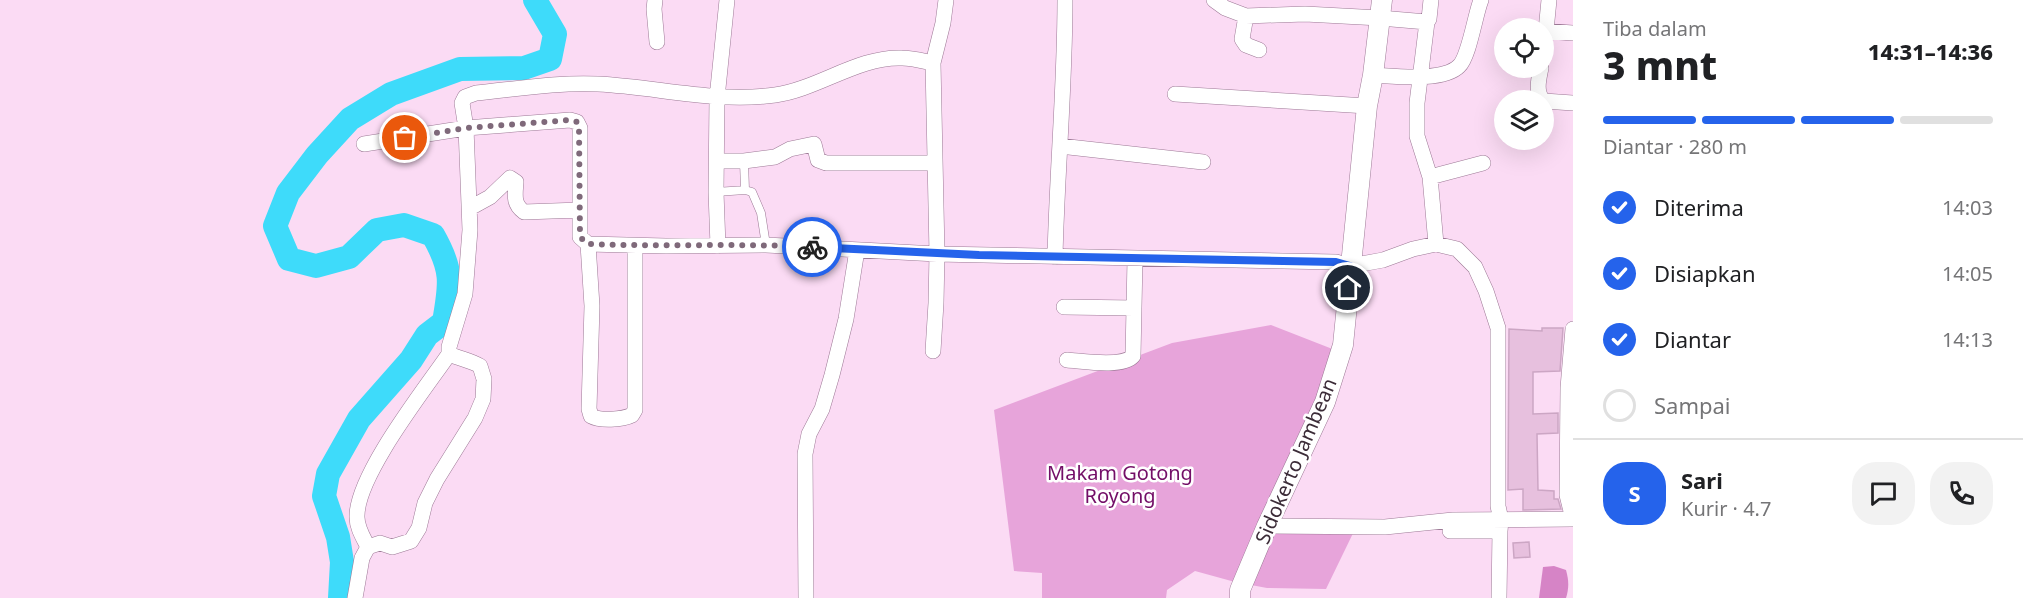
<!DOCTYPE html>
<html lang="id">
<meta charset="utf-8">
<style>
:root{--surface:#fff;--page:#f2f2f2;--text:#202124;--muted:#757577;--line:#e0e0e0;--accent:#2563eb}
body{margin:0;font-family:"Noto Sans",sans-serif;background:var(--page);color:var(--text);height:100vh;display:flex;flex-direction:column;font-size:22px;white-space:nowrap}
*{box-sizing:border-box;margin:0}
p{font-size:20px;color:var(--muted)}
.icon{flex:none;width:33px;height:33px;fill:none;stroke:currentColor;stroke-width:2;stroke-linecap:round;stroke-linejoin:round}
.map{position:relative;flex:1;overflow:hidden}
.drawer{display:flex;flex-direction:column;background:var(--surface);width:450px}
.drawer>*{flex:none}
.buttons{position:absolute;left:1494px;top:18px;display:grid;gap:12px}
.buttons a{display:grid;place-items:center;width:60px;height:60px;border-radius:50%;background:var(--surface);box-shadow:0 6px 24px #0002;font-size:30px}
.pin{position:absolute;display:grid;place-items:center;width:51px;height:51px;color:#fff;margin:-26px;border:3px solid #fff;border-radius:50%;box-shadow:0 2px 6px #0007}
.courier{position:absolute;display:grid;place-items:center;width:60px;height:60px;margin:-30px;border:4px solid #2563eb;border-radius:50%;background:#fff;color:#222;box-shadow:0 2px 8px #0007}
.headline em{font-style:normal;font-weight:800}
.headline div{display:flex;flex-direction:column-reverse}
.headline{display:flex;align-items:center;justify-content:space-between;height:102px;padding:0 30px}
h1{font-size:39px;font-weight:800;line-height:45px}
.bar{display:grid;grid-template-columns:repeat(4,1fr);gap:9px 6px;align-content:center;height:72px;padding:0 30px}
.bar i{height:8px;border-radius:4px;background:var(--line)}
.bar .active{background:var(--accent)}
.bar p{grid-column:span 4}
.line{display:flex;align-items:center;gap:15px;padding:0 30px;border-top:2px solid var(--line)}
.line div{flex:1}
.round{display:grid;place-items:center;flex:none;width:63px;height:63px;border-radius:24px;background:var(--page)}
ol{padding:0 30px;list-style:none}
li{display:flex;align-items:center;gap:18px;height:66px}
li p{margin-inline-start:auto}
li .icon{padding:6px;border-radius:50%;background:var(--accent);color:#fff;stroke-width:4}
li:last-child{color:var(--muted)}
li i{width:33px;height:33px;border:3px solid var(--line);border-radius:50%}
main{display:flex;flex:1;min-height:0}
.map>svg:first-child{display:block}
</style>
<main>
<div class="map">
<svg width="1573" height="598" viewBox="0 0 1573 598">
<rect width="100%" height="100%" fill="#fbdbf4"/>
<!-- green -->
<path fill="#e7a4da" d="M1271,325L1335,350L1321,396L1263,517L1357,525L1326,589L1267,588L1235,582L1195,571L1167,590L1166,598H1042V573L1014,571L994,410L1172,343Z"/>
<!-- forest -->
<path fill="#d684c6" d="M1554,566L1566,570C1569,581 1569,588 1566,598H1539L1543,567Z"/>
<g fill="none" stroke-linecap="round" stroke-linejoin="round">
<!-- river -->
<path stroke="#3edbfa" stroke-width="24" d="M340,598L342,562L338,537L324,496L328,474L359,419L411,360L427,335L444,322C451,283 453,270 433,235L404,225L377,230L349,257L316,266L289,259L275,226L288,193L317,155L350,119L391,94L460,69L524,68L550,59L555,34L535,0"/>
</g>
<!-- building -->
<path fill="#e7c0de" stroke="#cca6c4" stroke-width="1.5" d="M1542,328H1563L1560,371L1533,372V414L1558,413V433L1537,434L1538,490L1554,491V499H1558L1561,509L1523,510V489L1508,490L1509,329L1542,331Z
M1529,542L1530,557L1514,558L1513,543Z"/>
<g fill="none" stroke-linecap="round" stroke-linejoin="round">
<defs>
<path id="service" d="M744,161L745,190L752,192L761,213L766,245
M716,192L745,190"/>
<path id="minor" d="M655,0L654,9L657,42
M1214,0L1225,8L1246,16L1305,14L1380,18L1427,22L1429,19L1431,0
M1246,16L1242,39L1246,45L1259,50
M1427,22L1417,103V136L1430,177L1436,244
M1546,31L1573,33
M1544,51L1549,0
M1541,68C1539,78 1535,92 1543,100
M1373,75C1395,76 1443,82 1459,66C1469,57 1475,15 1481,0
M1175,94L1367,106
M1544,101L1573,103
M364,144L466,128L570,120L577,122L580,128V237L588,244L666,246L766,245L937,254L1336,262L1350,266L1383,260L1413,249L1436,244L1457,249L1475,267L1486,291L1498,328V506L1501,520L1500,531H1450
M1060,146L1203,162
M718,161H744L775,157L790,149L814,144L818,160L826,163H934
M1430,177L1483,163
M470,208L490,197L510,178L516,182C515,195 513,204 524,212L580,210
M588,244L592,306L589,409L591,416C600,421 622,420 632,415L635,410V246
M718,246L716,192L717,98L727,0
M1055,257C1057,171 1065,86 1065,0
M1064,307L1134,308
M1573,329L1568,388L1567,495L1573,519
M933,351L936,303L937,254L933,63L943,23L946,0
M1067,360C1083,361 1122,368 1133,356L1135,259
M1267,526L1385,527L1453,520L1572,519
M368,547C363,537 357,528 357,517C356,476 425,389 449,354
M355,598L362,558L368,547L380,543L392,547L411,541L419,528L425,503L437,479L475,418L483,399L484,379L480,366C470,360 460,359 449,354V347L465,294L470,230L466,128L462,103L465,97L476,93C516,89 558,82 598,84C658,87 715,103 775,95C818,89 859,56 902,58C912,58 923,61 933,63
M806,598L805,454L809,434L822,409L832,375L846,319L857,250
M1499,598L1500,531"/>
<path id="tertiary" d="M1240,598V590L1267,526L1325,402L1343,345L1367,106L1373,75L1382,0"/>
</defs>
<!-- service casing -->
<use href="#service" stroke="#9d7996" stroke-width="9"/>
<!-- minor casing -->
<use href="#minor" stroke="#9d7996" stroke-width="16"/>
<!-- tertiary casing -->
<use href="#tertiary" stroke="#9d7996" stroke-width="21"/>
<!-- service -->
<use href="#service" stroke="#fff" stroke-width="8"/>
<!-- minor -->
<use href="#minor" stroke="#fff" stroke-width="15"/>
<!-- tertiary -->
<use href="#tertiary" stroke="#fff" stroke-width="20"/>
</g>
<g fill="none" stroke-linecap="round" stroke-linejoin="round">
<!-- done -->
<path stroke="#7f697a" stroke-width="6" stroke-dasharray="0 10.8" d="M405,138L466,128L570,120L577,122L579,128L580,237L588,244C663,247 738,243 812,247"/>
<!-- route -->
<path stroke="#2563eb" stroke-width="8" d="M812,247L979,255L1336,262L1350,266L1348,288"/>
</g>
<g text-anchor="middle" stroke-width="5" stroke-linejoin="round" paint-order="stroke">
<!-- street labels -->
<g font-size="20" fill="#3c2c38" stroke="#fff">
<text transform="translate(1296 461) rotate(-67)" y="7">Sidokerto Jambean</text>
</g>
<!-- park labels -->
<g font-size="20" fill="#730e67" stroke="#fff">
<text x="1120" y="480">Makam Gotong<tspan x="1120" dy="23">Royong</tspan></text>
</g>
</g>
</svg>
<div class="buttons">
<a><svg class="icon" aria-label="locate" viewBox="0 0 24 24"><circle cx="12" cy="12" r="6"/><path d="M12 2v4M12 18v4M2 12h4M18 12h4"/></svg></a>
<a><svg class="icon" aria-label="layers" viewBox="0 0 24 24"><path d="M12 4l9 5-9 5-9-5zM3 14l9 5 9-5"/></svg></a>
</div>
<div class="pin" style="left:405px;top:138px;background:#ea580c"><svg class="icon" aria-label="bag" viewBox="0 0 24 24"><path d="M5 8h14l-1 12H6zM9 8a3 3 0 0 1 6 0"/></svg></div>
<div class="pin" style="left:1348px;top:288px;background:#1f2937"><svg class="icon" aria-label="home" viewBox="0 0 24 24"><path d="M3 11l9-7 9 7M6 9v11h12V9"/></svg></div>
<div class="courier" style="left:812px;top:247px"><svg class="icon" aria-label="bike" viewBox="0 0 24 24"><circle cx="6" cy="16" r="4"/><circle cx="18" cy="16" r="4"/><path d="M6 16l4-8h5l3 8M10 8l3 8H6M13 5h3"/></svg></div>
</div>
<section class="drawer">
<div class="headline"><div><h1>3 mnt</h1><p>Tiba dalam</p></div><em>14:31–14:36</em></div>
<div class="bar"><i class="active"></i><i class="active"></i><i class="active"></i><i></i><p>Diantar · 280 m</p></div>
<ol>
<li><svg class="icon" aria-label="check" viewBox="0 0 24 24"><path d="M5 12l5 5 9-10"/></svg>Diterima<p>14:03</p></li>
<li><svg class="icon" aria-label="check" viewBox="0 0 24 24"><path d="M5 12l5 5 9-10"/></svg>Disiapkan<p>14:05</p></li>
<li><svg class="icon" aria-label="check" viewBox="0 0 24 24"><path d="M5 12l5 5 9-10"/></svg>Diantar<p>14:13</p></li>
<li><i></i>Sampai</li>
</ol>
<div class="line" style="height:108px"><b class="round" style="background:var(--accent);color:#fff">S</b><div><b>Sari</b><p>Kurir · 4.7</p></div><a class="round"><svg class="icon" aria-label="chat" viewBox="0 0 24 24"><path d="M4 5h16v11H9l-5 4z"/></svg></a><a class="round"><svg class="icon" aria-label="phone" viewBox="0 0 24 24"><path d="M5 4h4l2 5-3 2q2 4 5 5l2-3 5 2v4C11 20 4 13 5 4z"/></svg></a></div>
</section>
</main>
